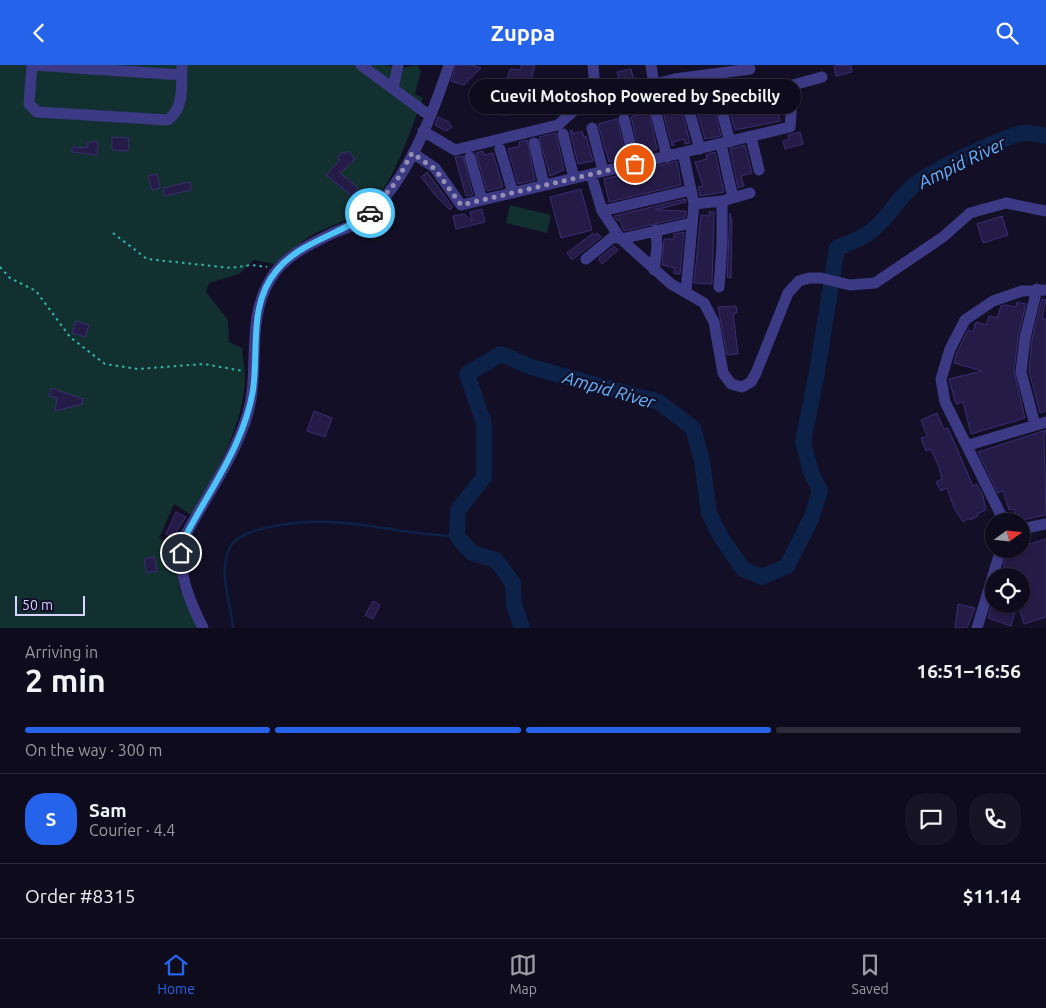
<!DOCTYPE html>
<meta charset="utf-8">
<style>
:root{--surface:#0e0b1c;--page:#171425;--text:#f1f3f6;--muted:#9b9ba3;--line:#2e2b3b;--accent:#2563eb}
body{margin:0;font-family:Ubuntu,sans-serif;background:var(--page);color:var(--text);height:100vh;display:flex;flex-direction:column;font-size:19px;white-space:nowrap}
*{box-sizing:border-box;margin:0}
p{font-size:16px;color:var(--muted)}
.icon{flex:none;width:28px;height:28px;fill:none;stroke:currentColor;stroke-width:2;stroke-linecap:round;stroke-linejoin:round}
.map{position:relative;height:563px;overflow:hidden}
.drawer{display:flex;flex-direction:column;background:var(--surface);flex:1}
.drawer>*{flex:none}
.needle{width:32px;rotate:75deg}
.controls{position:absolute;left:985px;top:448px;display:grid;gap:10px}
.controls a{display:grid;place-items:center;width:45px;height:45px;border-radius:50%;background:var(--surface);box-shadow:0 1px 4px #0004,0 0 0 1px var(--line);font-size:25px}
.scale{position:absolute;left:15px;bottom:12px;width:70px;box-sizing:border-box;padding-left:5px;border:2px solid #d9d4ff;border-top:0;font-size:14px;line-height:18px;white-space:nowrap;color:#d9d4ff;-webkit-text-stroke:4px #130f26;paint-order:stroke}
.pin{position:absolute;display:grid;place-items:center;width:42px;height:42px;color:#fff;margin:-21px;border:2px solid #fff;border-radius:50%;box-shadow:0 1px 5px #0007}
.courier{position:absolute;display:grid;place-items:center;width:50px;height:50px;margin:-25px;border:4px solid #4fc3f7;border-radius:50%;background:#fff;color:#222;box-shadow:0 1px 6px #0007}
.bubble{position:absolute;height:35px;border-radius:18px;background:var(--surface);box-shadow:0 1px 4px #0004,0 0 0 1px var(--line);font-size:16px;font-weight:700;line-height:35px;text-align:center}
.headline em{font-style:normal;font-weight:700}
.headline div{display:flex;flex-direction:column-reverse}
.headline{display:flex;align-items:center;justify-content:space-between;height:85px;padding:0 25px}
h1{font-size:32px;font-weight:700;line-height:38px}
.bar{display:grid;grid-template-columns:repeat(4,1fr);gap:8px 5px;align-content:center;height:60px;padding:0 25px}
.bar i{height:6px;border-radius:4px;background:var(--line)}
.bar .active{background:var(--accent)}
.bar p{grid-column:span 4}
.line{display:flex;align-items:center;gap:12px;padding:0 25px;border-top:1px solid var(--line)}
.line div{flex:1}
.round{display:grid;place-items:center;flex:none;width:52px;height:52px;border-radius:20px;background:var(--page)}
header{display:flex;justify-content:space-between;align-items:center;height:65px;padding:0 25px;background:var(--accent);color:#fff;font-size:22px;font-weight:700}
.tab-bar{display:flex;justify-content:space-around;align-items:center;height:70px;border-top:1px solid var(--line);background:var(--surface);font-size:14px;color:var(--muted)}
.tab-bar a{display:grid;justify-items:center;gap:2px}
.tab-bar .active{color:var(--accent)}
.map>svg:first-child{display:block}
</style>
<header><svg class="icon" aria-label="back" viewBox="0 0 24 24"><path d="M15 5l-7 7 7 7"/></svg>Zuppa<svg class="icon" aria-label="search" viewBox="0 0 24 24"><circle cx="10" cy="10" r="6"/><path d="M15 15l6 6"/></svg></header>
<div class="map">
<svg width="1046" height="563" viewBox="0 0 1046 563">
<rect width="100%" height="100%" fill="#130f26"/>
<!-- green -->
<path fill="#12302f" d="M0,0H388L395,4L417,0L421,6L415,29L423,33C411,63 395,117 371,139C356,154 333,159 314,169C300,177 287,189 274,199L254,195L239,209L209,218L206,227L228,255L229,277L242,283C243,293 245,304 245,314C243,363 215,408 193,451L174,439L159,473L176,483L179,522L199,563H0Z
M510,140L551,150L547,168L506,158Z"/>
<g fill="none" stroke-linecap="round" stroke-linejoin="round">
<!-- stream -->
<path stroke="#0c2248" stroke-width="2.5" d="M233,563C231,537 218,510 229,484C239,460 305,456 328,457C372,458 413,471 457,471"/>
<!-- river -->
<path stroke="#0c2248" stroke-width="16" d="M522,563L514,540L513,518L496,495L472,488L457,471L458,445L484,412V359L467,309L501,289L531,302L659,337L693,363L702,396L709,448L722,474L743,504L762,512L787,501L811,454L820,426L811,407L803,377L817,307L837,183C851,177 866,172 877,161C891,149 898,133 913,121C930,107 1001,72 1023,68C1030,67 1039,70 1046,71"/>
</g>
<!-- building -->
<path fill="#241b47" stroke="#3b2d73" d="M456,0H472L481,3L464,20L451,16Z
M521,0H535L531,15H538L537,24L505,23L510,4L521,5Z
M851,0L852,7L836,11L834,1Z
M631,4L634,17L603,25L602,16L619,14L617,7Z
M781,15L785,32L781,33L782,37L776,39L780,56L735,65L724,27L740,24L742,29L758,25L756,20Z
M711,31L721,71L705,74L694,36Z
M517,38L518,49L503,50L502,39Z
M680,38L690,78L685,79L684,74L673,77L674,80L672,81L662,43Z
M649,46L657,84L640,90L631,52Z
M438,52L449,57L452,62L446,66L435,60Z
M617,54L626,93L609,97L598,59Z
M572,65L573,69L582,66L584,72L586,71L593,96L578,99L570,66Z
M800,67L803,79L785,84L783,76L789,74L788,70Z
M556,68L564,105L550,111L539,72Z
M112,72L129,73L128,86L112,85Z
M527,75L535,115L518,119L508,84L520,81L519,77Z
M88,77H98L97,90L72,87V83L88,82Z
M745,80L752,108L741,111L744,121L738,123L730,84Z
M348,86L355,94L340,108L358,123L352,131L326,110L340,95L337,92L343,87L345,89Z
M483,86L484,90L493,88L503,122L487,126L476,88Z
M715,87L724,127L700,131L698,122L703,121L695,97L707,94L706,90Z
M463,91L473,130L466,131L455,92Z
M677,96L681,120L609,137L604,114Z
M427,107L453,142L450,145L435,130L421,112Z
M157,109L160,123L152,125L148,111Z
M190,117L191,125L165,131L163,123Z
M581,124L592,165L561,173L550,132Z
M685,134L686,137L655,145L686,146L685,152L624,166L620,155H617L614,151Z
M482,144L485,157L456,164L453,151L464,149L472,156L470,147Z
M709,147H714L712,219L694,218L701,150L709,151Z
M730,148L731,154H732L731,213L727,212Z
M1002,151L1008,170L983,178L977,159Z
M684,167L680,209L673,208L675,203L662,200L664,174H674V169Z
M593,168L594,170L597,168L601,172L572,195L567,188Z
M614,181L618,185L602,199L598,194Z
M1042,234L1046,235L1042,254H1046V346L1040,348L1029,306L1032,274Z
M1017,237L1026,239L1018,272L1014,306L1025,353L971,369L963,337L956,339L949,314L982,306L954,298L957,287L968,265L973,267L976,257L986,260L989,251L997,253L1001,241L1006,240L1016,242Z
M736,241L737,248H733L738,289L727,290L718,242Z
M76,256L89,260L85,272L72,268Z
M51,323L83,334L82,339L55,346L57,333L49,331Z
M314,346L332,353L325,372L307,366Z
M937,348L944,364L948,363L973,421L977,419L983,431L986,445L977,449L978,451L970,455L969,453L963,457L954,443L947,423L941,426L936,417L942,414L939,402L931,384L926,386L921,373L927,371L921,355Z
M1046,365L1044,372L1046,450L1017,456L1014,444L1009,445L1003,426L998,428L978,387Z
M176,447L186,452L173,472L166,469Z
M1046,474V552L1024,559L1018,539H1025L1023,530L1026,529L1021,511H1001L1008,484H1024L1023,481Z
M154,492L157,506L147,508L144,494Z
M373,536L380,540L373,554L365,550Z
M958,539L975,543L967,563H955Z
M992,539H1017L1011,561L988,553Z"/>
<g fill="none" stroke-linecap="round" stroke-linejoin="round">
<!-- path -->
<path stroke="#2fb8b0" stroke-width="2" stroke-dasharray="2.5 4" stroke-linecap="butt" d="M113,168L147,194L231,203L251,200L267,202
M0,202L10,213L36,226L70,272L105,299L138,304L204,299L243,306"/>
<!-- minor -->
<path stroke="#3d3a85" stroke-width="11" d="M32,0L29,39L37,47L168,55C185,42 181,20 182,0
M32,0L182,10
M361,0L430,51
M593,0L596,34
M651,0L654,20
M393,24L398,0
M718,31L730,77
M687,39L700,84
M656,48L667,92
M624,54L635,99
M592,63L603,106
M423,66L455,85L558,60L579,41L596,34L675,14L750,4
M563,69L574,113
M751,72L759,105
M534,78L544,120
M721,79L733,133
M500,84L513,128
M413,88L435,103L461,140L790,62L793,20L822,12
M683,88L694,139L722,136L750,128
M470,92L482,135
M591,109L602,146L621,174L671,219L704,238L714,257L723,308L731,319L742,322L751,317L756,308L788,228L799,216L809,213H821L850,220L875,218L943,172L970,148L1006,138L1046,146
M602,146L691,125
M586,194L613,172L621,174L691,158
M654,205L657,182L656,165
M719,222L722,180V136
M686,226L694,139
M1035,360L1021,307L1025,273L1037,224
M969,380L1046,357
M1004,456L945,337L941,314L950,284L965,255L993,236L1022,226L1046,225
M1021,464L1046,459
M203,563C189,535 177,507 183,475C204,434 233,396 247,351C261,307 245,256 270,215C282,193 308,180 329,170C338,165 349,163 357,158C404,127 432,51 449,0
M977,563L1001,484"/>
</g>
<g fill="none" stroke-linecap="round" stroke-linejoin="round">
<!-- done -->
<path stroke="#948fb3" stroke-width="5" stroke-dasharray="0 9" d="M370,148L396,117L412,88L435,104L461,140L635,99"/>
<!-- route -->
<path stroke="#4fc3f7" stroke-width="6" d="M181,488L183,476C208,426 244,381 253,325C259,284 248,239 277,205C300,177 341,169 370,148"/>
</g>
<g text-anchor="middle" stroke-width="4.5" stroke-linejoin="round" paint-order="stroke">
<!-- water labels -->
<g font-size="18" font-style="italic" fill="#62b6ff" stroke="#130f26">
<text transform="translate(962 98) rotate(-26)" y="6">Ampid River</text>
<text transform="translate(609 325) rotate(16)" y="6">Ampid River</text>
</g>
</g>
</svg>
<div class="controls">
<a><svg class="needle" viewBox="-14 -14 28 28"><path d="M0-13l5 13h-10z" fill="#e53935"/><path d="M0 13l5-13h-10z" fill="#9b9ba3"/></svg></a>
<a><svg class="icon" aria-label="locate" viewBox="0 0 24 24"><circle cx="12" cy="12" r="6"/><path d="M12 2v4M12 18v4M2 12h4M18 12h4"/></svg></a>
</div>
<div class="scale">50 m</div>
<div class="pin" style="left:635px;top:99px;background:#ea580c"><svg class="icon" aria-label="bag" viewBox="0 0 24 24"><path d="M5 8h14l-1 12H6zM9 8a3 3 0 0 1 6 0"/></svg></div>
<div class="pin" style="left:181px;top:488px;background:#1f2937"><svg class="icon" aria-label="home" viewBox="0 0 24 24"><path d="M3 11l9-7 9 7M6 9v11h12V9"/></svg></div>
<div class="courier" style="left:370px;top:148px"><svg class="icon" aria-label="car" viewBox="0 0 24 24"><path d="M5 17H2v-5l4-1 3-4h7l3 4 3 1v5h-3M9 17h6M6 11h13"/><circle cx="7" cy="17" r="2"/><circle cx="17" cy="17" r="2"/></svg></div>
<div class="bubble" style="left:469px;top:14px;width:332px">Cuevil Motoshop Powered by Specbilly</div>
</div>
<section class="drawer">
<div class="headline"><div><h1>2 min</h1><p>Arriving in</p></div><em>16:51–16:56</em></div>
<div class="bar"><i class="active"></i><i class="active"></i><i class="active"></i><i></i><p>On the way · 300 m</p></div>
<div class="line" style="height:90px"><b class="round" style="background:var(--accent);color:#fff">S</b><div><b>Sam</b><p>Courier · 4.4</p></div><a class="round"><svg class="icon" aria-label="chat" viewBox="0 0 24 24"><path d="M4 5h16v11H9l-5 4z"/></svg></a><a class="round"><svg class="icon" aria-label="phone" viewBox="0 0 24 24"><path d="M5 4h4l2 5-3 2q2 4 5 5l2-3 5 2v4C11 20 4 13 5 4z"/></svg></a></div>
<div class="line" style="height:65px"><div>Order #8315</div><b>$11.14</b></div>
</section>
<nav class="tab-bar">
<a class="active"><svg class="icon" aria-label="home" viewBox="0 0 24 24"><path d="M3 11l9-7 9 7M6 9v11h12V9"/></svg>Home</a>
<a><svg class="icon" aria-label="map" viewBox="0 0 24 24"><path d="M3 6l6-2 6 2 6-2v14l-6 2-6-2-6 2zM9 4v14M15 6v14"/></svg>Map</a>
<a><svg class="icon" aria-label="saved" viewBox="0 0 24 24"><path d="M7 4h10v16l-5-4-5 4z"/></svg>Saved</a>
</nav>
